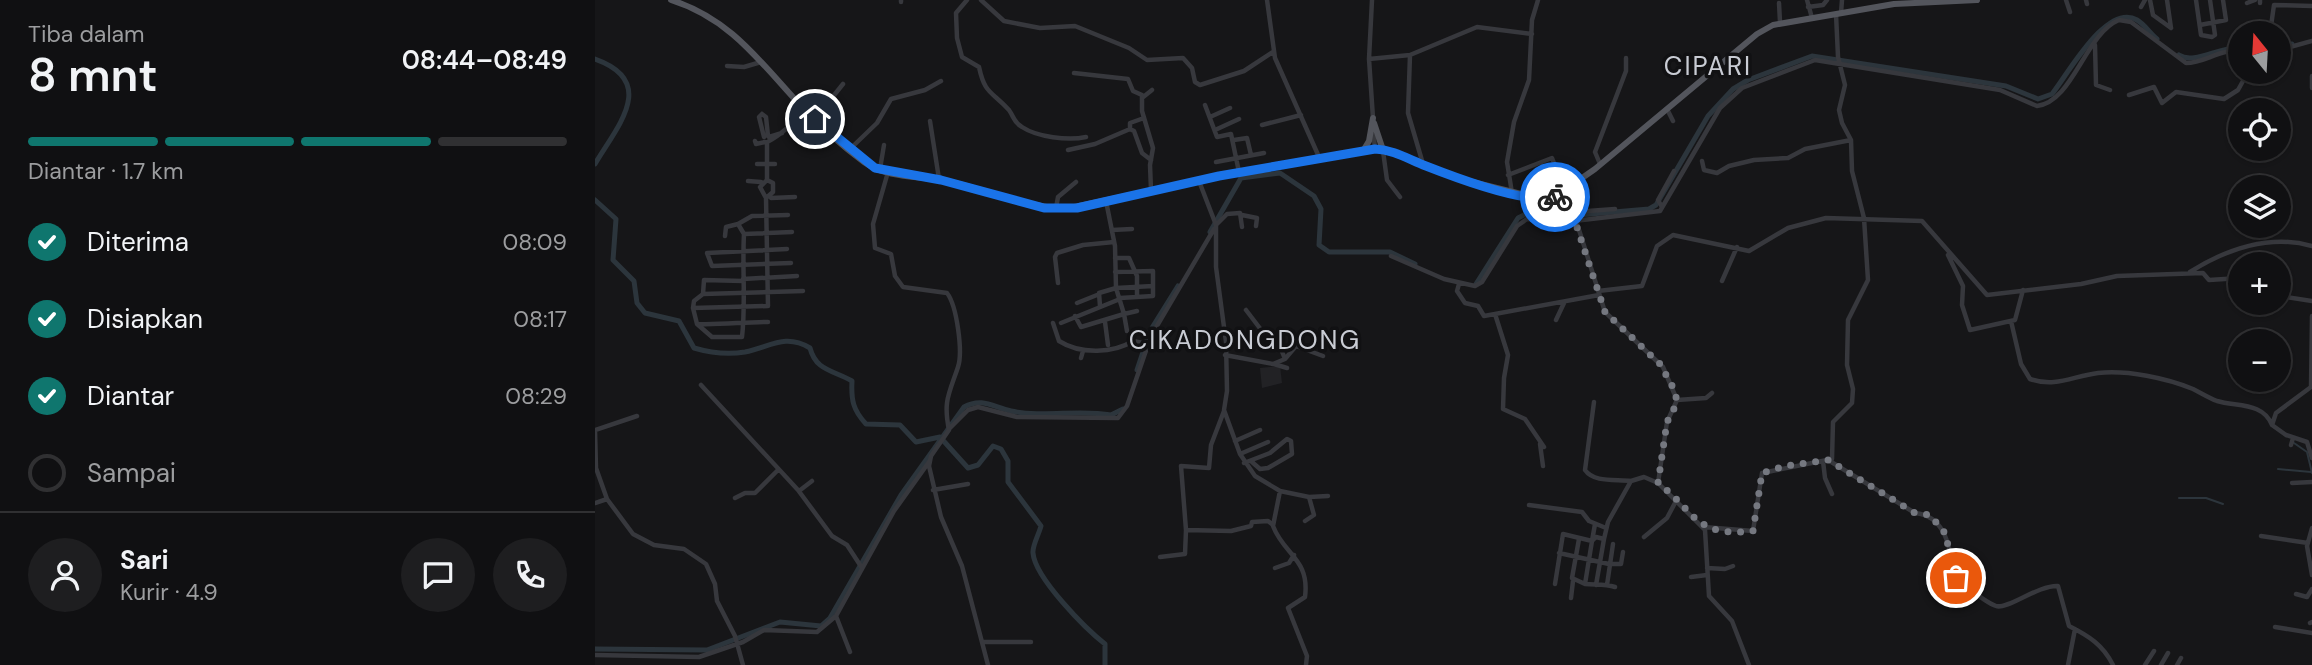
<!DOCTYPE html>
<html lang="id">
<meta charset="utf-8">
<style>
:root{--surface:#101012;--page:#1e1e20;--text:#f1f3f6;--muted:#9c9d9f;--line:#303032;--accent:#0f766e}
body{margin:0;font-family:"DM Sans",sans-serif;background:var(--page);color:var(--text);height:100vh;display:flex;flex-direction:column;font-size:26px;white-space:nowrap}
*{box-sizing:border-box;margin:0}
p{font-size:23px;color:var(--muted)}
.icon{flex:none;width:38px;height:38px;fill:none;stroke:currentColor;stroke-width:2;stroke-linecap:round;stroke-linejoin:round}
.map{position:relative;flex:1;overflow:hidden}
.details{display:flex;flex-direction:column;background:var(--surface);width:595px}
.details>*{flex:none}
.needle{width:46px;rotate:342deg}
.buttons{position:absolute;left:1633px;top:21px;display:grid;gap:14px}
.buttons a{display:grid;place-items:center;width:63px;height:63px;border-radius:50%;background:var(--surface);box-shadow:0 2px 5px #0004,0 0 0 2px var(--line);font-size:35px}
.pin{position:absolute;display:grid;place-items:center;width:60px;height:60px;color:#fff;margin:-30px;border:4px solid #fff;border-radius:50%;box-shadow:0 2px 7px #0007}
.courier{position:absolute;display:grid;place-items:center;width:70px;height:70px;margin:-35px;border:5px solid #1a73e8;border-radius:50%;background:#fff;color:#222;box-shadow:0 2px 9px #0007}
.headline em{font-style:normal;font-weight:600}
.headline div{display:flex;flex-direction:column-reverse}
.headline{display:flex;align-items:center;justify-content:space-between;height:119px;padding:0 28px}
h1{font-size:46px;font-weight:600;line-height:52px}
.bar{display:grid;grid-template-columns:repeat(4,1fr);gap:10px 7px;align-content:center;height:84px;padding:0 28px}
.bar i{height:9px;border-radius:5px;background:var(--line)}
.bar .active{background:var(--accent)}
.bar p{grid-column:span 4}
.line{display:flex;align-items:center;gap:18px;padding:0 28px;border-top:2px solid var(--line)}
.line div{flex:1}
.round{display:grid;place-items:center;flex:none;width:74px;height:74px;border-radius:37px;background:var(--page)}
ol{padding:0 28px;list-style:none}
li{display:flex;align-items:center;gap:21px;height:77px}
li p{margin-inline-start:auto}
li .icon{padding:7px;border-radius:50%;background:var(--accent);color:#fff;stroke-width:4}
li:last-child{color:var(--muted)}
li i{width:38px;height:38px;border:4px solid var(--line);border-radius:50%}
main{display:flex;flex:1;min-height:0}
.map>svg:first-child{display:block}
</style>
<main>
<section class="details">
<div class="headline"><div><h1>8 mnt</h1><p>Tiba dalam</p></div><em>08:44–08:49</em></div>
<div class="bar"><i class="active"></i><i class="active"></i><i class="active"></i><i></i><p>Diantar · 1.7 km</p></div>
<ol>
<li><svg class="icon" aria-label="check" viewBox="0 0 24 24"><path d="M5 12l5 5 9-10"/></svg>Diterima<p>08:09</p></li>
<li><svg class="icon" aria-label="check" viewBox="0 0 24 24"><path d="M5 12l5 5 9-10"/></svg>Disiapkan<p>08:17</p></li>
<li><svg class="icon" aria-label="check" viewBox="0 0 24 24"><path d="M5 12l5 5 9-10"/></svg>Diantar<p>08:29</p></li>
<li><i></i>Sampai</li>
</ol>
<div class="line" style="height:126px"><a class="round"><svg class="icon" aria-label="person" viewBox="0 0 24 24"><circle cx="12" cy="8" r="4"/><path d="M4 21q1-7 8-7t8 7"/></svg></a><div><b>Sari</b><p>Kurir · 4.9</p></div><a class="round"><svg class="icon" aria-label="chat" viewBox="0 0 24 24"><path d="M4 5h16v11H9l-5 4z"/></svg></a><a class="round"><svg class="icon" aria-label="phone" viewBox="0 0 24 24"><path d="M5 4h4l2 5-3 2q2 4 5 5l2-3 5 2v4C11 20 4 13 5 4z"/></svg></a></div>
</section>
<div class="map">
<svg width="1717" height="665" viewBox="0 0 1717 665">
<rect width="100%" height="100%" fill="#161618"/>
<!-- built -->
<path fill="#222225" d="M685,366L687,383L667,388L665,368Z"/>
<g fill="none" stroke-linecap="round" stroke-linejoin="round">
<!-- stream -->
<path stroke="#2c353c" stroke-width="2" d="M1699,443L1712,452L1717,473
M1683,469L1716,472
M1584,498H1611L1628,504"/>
<!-- river -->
<path stroke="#2c353c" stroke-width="5" d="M1684,48L1697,44
M1584,55C1599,65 1625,46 1645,48
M0,59C65,82 20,129 0,164
M0,200L21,219L18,260L39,281L42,303L50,313L84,321L99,348C116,353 132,355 150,352C175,347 190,333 215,348C221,371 238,370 257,381C256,400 258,410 271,424L305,425L321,442L345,437L373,468L383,465L398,446L406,449L413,461V482L446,526C444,534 437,546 438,553C440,578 491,629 510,644V665
M615,232L646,178L685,173L719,196L726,209L724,245L734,252H795L820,264
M881,284L923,218L933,213L972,216L1054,209L1061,205L1113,116L1138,89L1153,80L1217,56L1411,86L1443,99L1457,94C1473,74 1512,2 1542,20C1549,24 1555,33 1562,39
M542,370L555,331L583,286
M0,649L112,650L185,622L226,626L235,618L306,495L369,407C387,397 398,407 416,411C449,418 483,409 516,415L528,409"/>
<!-- minor -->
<path stroke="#37383d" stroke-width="4.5" d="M372,0L361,13L362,38L367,57L384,67C390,95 397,91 414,110C419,117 419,123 427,127C442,137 473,141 491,137
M386,0L409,21L445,28L480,26L534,48L552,60L588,58L597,68L600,82L605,85L649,71L678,52
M672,0L680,58L724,157
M777,0L774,59L778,118
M1212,0L1217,18
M1471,0L1475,12
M1491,0L1492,4
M1555,0L1558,15L1576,28
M1572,0L1576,28
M1601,0L1606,35L1617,37L1620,35L1615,0
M1665,0V3
M306,2V0
M1184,3L1185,22
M1652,3L1660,0
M1213,7L1228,5L1232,0
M1546,7L1550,0
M1246,13L1247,0
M1605,25L1631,20L1628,0
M1675,33L1679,5L1717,6
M1500,45L1501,85L1515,90
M1684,50L1717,41
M815,55L813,113L828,164
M774,59L815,55L882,27L937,34
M132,66L149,67L166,62
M479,73L533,79L538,91L547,95V111L558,148L555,165L556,190
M1717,76V88
M1534,95L1559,87L1567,103L1581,92L1629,99L1643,90L1653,72
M547,98L557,90
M610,105L622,137L636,134L644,172
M1072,109L1078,121
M167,114L164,117L169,137
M167,114L171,117L173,136
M615,117L635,108
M220,119L248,84
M335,121L344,179
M667,125L706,115
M778,127L780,149
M535,129L539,131L547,153L556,160
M620,130L644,119
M174,137L187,133
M639,140L652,138L656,155
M160,141L161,144L170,142
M174,141C193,131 193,122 215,116
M255,149L282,123L296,99L330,90L346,81
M473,150L500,144L535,129V123L549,118
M788,151L792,180L805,197
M1107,161L1109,170L1122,173L1134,166L1159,160L1193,158L1210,149L1256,140
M621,162L669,153
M162,164H180
M1005,164L1000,152L1031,71V58
M285,169L289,145
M293,172L278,224L280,248L296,254L300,276L308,287L352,293C362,306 368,352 363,367C354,394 348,401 354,430L336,456L334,466L346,517L367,566L393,665
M913,175L957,158L979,214L1010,312L1068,367L1082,400L1072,422L1063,483L1110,530L1114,596L1137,621L1154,665
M153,181L166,182
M604,181L621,225V267L631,342L632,391L629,410L645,454L660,476L685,491L714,497L733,496
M917,193L912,162L919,122L934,80L937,20L943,0
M171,198L165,187L172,180
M176,198L200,197
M1067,207L1063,200L1079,171
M461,208L463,197L481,182
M979,212L1020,209
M647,215L662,218L661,226
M143,224L157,216L193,215
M621,225L632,214L645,213L647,227
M517,230L537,229
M130,236L131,227L143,224L149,234
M192,249L112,253L117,266L196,263
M1353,255L1368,286L1367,305L1375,330L1420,320L1428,290
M796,256L849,279L880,286L887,282L922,226L932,219L979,221L1065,211L1125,108L1147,88L1220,60L1405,90L1442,106C1478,102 1490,34 1524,20L1536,22L1591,63C1610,63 1624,49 1645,51
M520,258H534L542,276V297
M520,272L558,271V296L525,298
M1595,272C1631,249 1675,234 1717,246
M148,279L202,276
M1127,281L1142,247
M463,283L460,257L462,253L488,245L519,242
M864,284L862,291L870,303L883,306L889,316L1004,295
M1003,291L1047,286L1062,246L1078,235L1154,251L1193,228L1231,218L1327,221L1392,295L1486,284L1522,276L1608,273L1614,280L1645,278
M108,294L109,280L148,281
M1684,296L1717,301
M482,303L502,295
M505,306L504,293L521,288L558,286
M98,308L99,301L108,294L208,291
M651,310L667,331L682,339L690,359
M529,314L532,331
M529,314L542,311
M900,314L913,355L909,378L908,409L930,419L949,447
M480,316L486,327L529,314L521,288L520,246L511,201
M1717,316L1716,387L1681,413L1677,425L1691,435L1712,442L1717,458
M961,320L969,303
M1416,321L1426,364L1435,379C1461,388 1478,376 1503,373C1533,370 1571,378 1598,389C1606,393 1614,398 1622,401C1642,407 1668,402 1677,425
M173,322C149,322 125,325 102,324L117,337H147C151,303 147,268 149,234L197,232
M510,322L513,345
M458,323L464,341C486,355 519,353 538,341L553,344
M466,323L525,299
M102,324L98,308L173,306L171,198L178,192V183L172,180V142
M630,355L678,364L690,359L701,346L728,356
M486,358L488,351
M679,364L692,368
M106,385L203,490L237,536L252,545L267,568
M1082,400L1111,398L1117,393
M999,402L990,470C999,483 1021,479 1036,481
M354,429L373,410L383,407L422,417L523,418L532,406L556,336L619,229
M640,441L665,430
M945,444L948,466
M1696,445L1698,438
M645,454L673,442
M1233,460L1320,513C1352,516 1355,550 1360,577C1372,586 1387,601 1401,606C1412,610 1443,585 1463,586L1474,626C1494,636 1508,645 1518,665
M1228,461L1230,478L1237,494
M649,463L675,453L692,439L696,441L697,454L673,468L665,469L657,462
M1697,483L1717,482
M338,490L373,484
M204,491L217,481
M685,491L678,526C689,555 715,559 710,597L693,608L712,656L711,665
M140,498L150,493H160L183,470
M12,499L1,468L0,430L42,416
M0,503L12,499L38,534L59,545L89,549L111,564L120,584L122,601L140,636L148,665
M934,505L987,512L994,521L1011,528
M710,521L719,515L714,497
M1109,527L1158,531L1167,473L1237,459L1238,422L1257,403L1258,389L1252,365L1253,320L1273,280L1269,218L1257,171L1256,140L1247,123L1244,110L1250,85L1243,57L1241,14
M1717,528L1712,546L1717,575
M591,530L636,531L656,526L657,522L673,521L678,525
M1666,536L1713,543
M1049,537L1072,518L1081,501
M984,539L977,578L990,584
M1009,539L1013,522L1036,481L1049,477L1063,483
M964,553L1014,564H1026L1028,552
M565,557L590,554L591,530L586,466L614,468L616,445L629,411
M680,568L694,563L699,555
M1112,568L1130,569L1138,566
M1096,577L1112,575
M960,584L968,534L997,541L1000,524
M1001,585L1009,539L1001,537L997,541L990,584C1000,585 1010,584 1020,587
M1012,585L1018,544
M1701,594L1712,597L1717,589
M976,598L978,581
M241,616L255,652
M1715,623L1717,622
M1680,627L1717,633
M388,642H436
M0,655L104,657L148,642L169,630L222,632L241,616L299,511L334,462
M1473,665L1480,629
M1550,665L1559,651
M1566,665L1573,653
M1582,665L1586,658"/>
<!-- major -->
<path stroke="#53555c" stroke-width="6" d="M76,0C136,19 165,62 206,106C224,125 247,146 269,162C291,178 321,176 346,180C388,188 426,206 470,209L644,172L780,149L798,152L861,178L947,199L961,196L1000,169L1162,34L1178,25L1299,4L1382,0
M779,123L788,150
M768,151L774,141L778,118"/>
</g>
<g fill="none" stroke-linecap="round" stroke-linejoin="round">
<!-- done -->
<path stroke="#757880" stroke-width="7" stroke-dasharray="0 12.6" d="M960,197L970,191L1010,312L1065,364L1080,391L1082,403L1072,422L1063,483C1100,511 1100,538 1158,531L1167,473L1190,466L1233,460L1320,513L1335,515L1350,533L1361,578"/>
<!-- route -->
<path stroke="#1a73e8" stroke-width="9" d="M220,119L280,168L346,180L449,208H482L624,176L780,149C799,150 813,159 831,166C859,177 933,205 960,197"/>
</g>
<g text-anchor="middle" stroke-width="7" stroke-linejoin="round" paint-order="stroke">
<!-- quarter labels -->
<g font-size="26" letter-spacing="2" fill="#c9ccd4" stroke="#111113">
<text x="1113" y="75">CIPARI</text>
<text x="650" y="349">CIKADONGDONG</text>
</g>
</g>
</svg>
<div class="buttons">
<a><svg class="needle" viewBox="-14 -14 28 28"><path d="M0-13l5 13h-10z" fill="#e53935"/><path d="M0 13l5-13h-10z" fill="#9c9d9f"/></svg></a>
<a><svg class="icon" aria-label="locate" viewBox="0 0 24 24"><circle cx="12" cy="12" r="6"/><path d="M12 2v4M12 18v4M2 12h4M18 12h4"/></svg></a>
<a><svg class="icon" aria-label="layers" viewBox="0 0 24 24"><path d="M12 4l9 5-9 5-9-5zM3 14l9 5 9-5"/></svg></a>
<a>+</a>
<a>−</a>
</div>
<div class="pin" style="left:1361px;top:578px;background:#ea580c"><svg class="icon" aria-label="bag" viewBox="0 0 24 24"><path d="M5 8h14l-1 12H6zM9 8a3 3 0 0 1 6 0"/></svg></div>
<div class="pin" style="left:220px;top:119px;background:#1f2937"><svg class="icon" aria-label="home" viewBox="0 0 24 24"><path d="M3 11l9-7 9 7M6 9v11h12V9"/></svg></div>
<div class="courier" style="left:960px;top:197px"><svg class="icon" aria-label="bike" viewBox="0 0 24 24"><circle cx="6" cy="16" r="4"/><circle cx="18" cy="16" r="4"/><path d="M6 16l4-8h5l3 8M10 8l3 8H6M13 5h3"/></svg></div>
</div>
</main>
